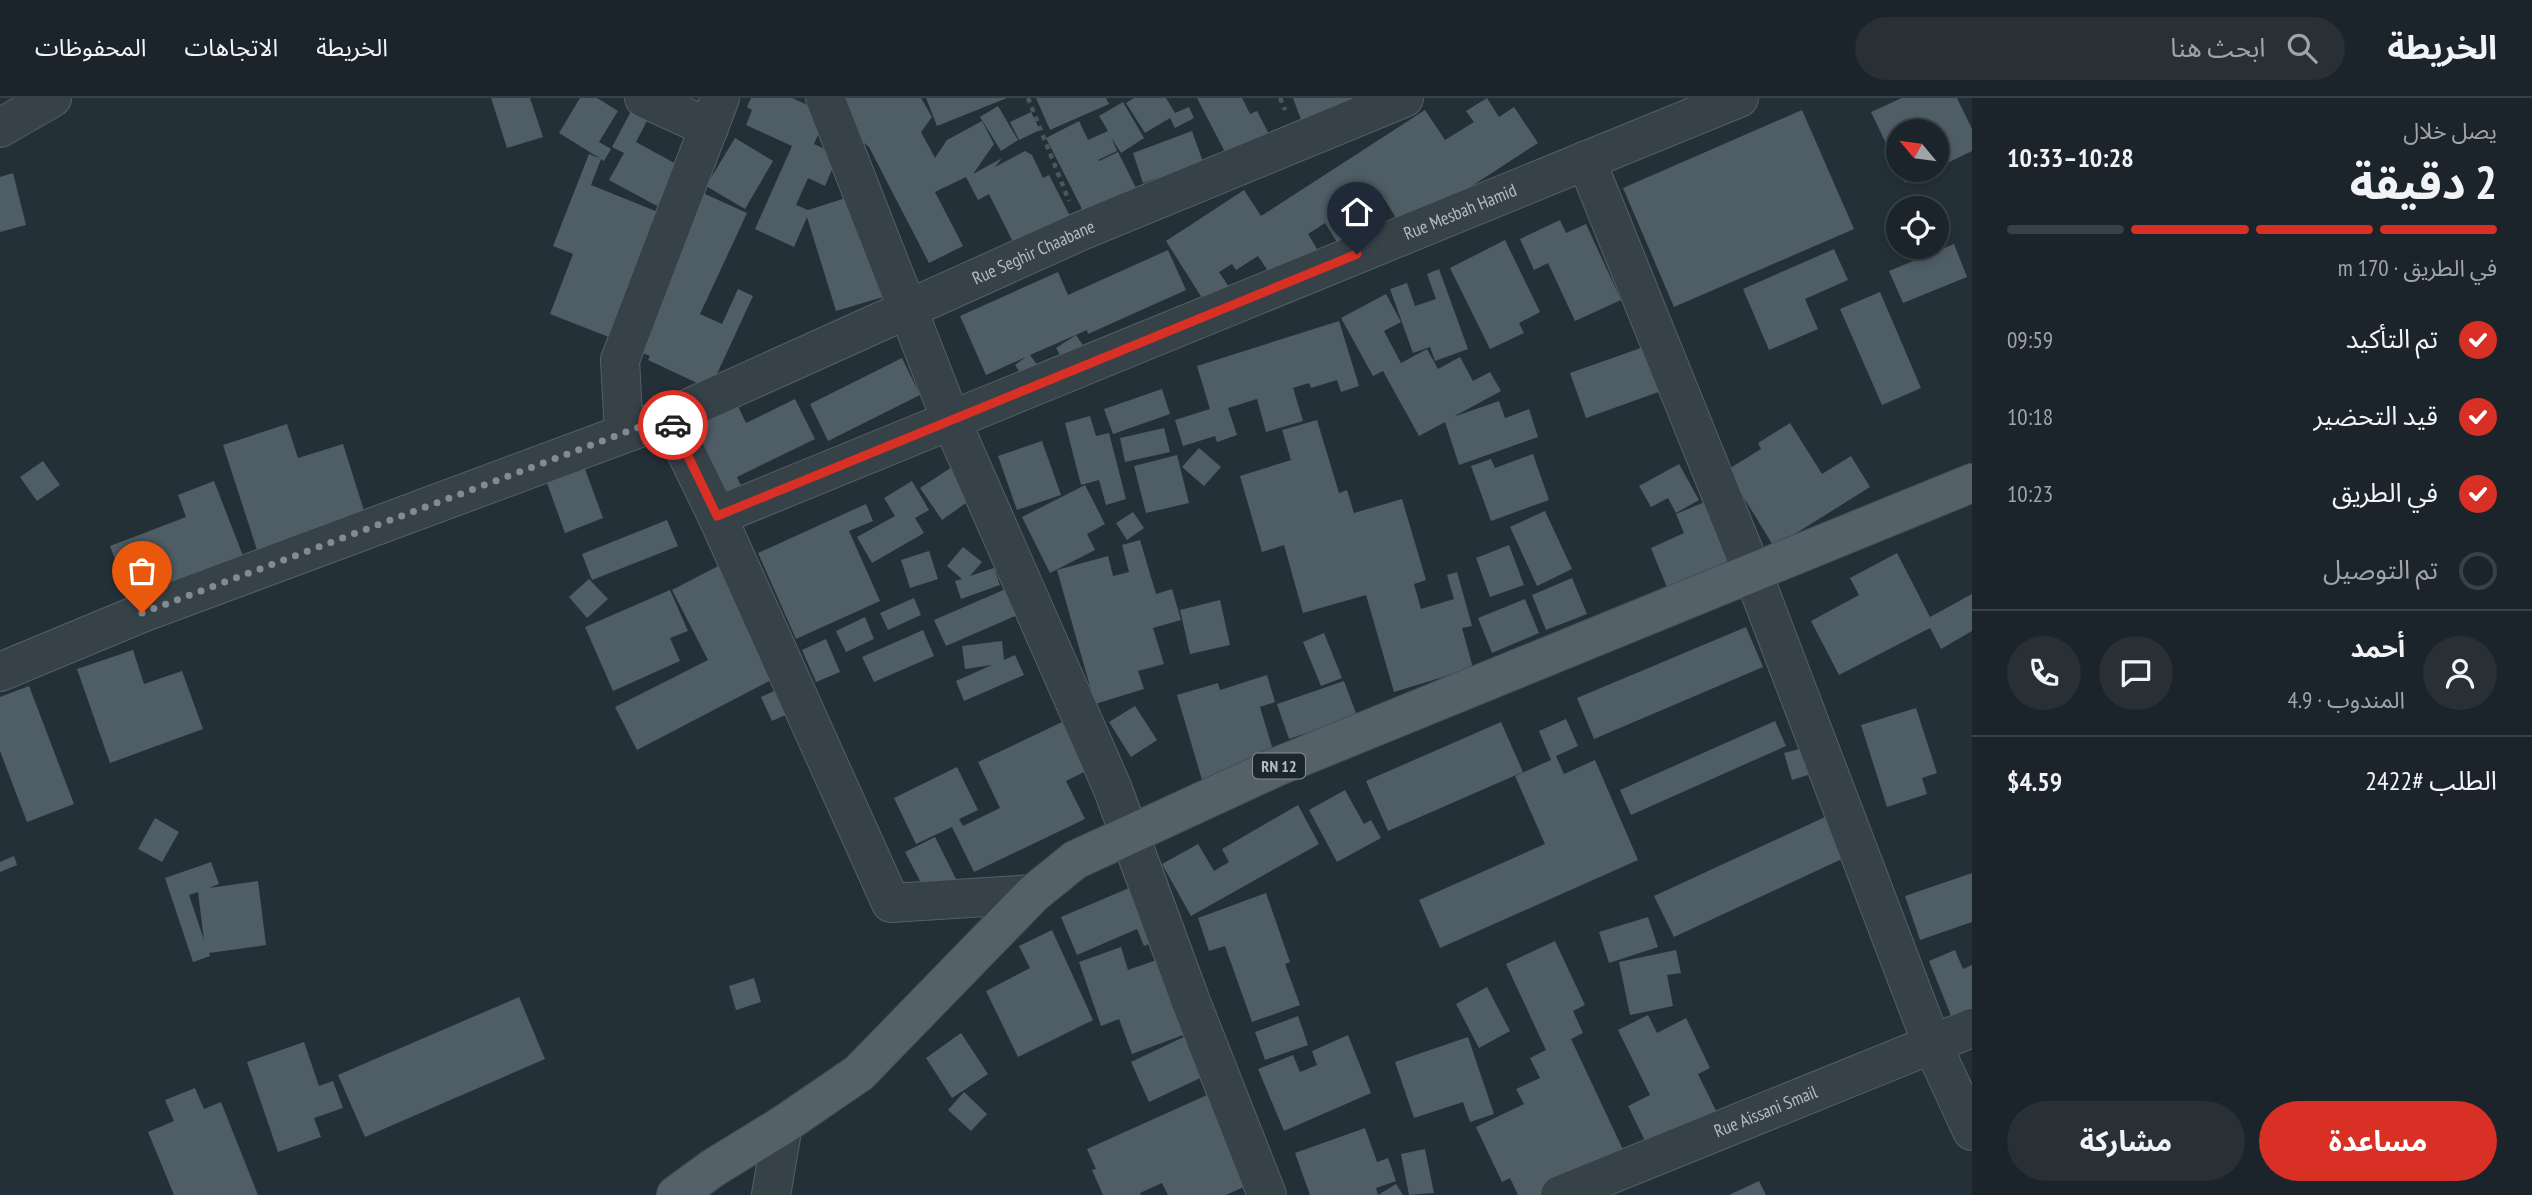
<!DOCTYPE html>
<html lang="ar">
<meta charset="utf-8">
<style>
:root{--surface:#1b242a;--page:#283036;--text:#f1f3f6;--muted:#a0a4a8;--line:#394147;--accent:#d93025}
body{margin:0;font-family:"PT Sans Narrow","Noto Sans Arabic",sans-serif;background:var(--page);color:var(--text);direction:rtl;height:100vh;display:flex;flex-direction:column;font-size:26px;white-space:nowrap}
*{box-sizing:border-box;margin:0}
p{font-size:23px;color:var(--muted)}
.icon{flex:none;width:38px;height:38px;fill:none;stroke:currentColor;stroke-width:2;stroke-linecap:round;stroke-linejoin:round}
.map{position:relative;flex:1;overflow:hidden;direction:ltr}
.details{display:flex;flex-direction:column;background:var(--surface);width:560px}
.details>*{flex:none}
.needle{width:46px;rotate:299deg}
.buttons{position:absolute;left:1886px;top:21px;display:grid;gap:14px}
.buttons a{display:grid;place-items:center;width:63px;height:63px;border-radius:50%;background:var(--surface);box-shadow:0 4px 10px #0003,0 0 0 2px var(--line);font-size:35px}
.pin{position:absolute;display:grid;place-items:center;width:60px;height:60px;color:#fff;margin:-72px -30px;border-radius:50% 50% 50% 0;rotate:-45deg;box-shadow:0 0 7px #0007}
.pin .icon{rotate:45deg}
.courier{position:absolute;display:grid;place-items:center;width:70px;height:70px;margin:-35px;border:5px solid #d93025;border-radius:50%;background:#fff;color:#222;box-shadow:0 2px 9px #0007}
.head em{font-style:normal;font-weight:700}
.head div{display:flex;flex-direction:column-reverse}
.head{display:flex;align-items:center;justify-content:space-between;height:119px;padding:0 35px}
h1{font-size:46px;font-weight:700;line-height:52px}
.bar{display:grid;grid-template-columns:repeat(4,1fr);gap:10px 7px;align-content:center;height:84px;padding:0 35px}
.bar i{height:9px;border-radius:5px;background:var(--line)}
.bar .current{background:var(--accent)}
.bar p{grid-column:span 4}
.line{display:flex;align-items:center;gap:18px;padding:0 35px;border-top:2px solid var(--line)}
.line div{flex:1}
.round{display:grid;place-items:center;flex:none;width:74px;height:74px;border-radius:37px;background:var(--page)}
ol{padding:0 35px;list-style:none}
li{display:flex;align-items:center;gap:21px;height:77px}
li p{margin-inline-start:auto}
li .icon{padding:7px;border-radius:50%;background:var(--accent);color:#fff;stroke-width:4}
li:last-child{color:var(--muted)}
li i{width:38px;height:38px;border:4px solid var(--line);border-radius:50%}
.button{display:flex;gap:14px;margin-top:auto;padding:14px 35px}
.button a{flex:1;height:80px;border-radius:42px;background:var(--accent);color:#fff;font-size:28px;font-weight:700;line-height:80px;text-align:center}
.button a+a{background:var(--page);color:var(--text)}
header{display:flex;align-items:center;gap:42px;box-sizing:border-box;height:98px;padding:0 35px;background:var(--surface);border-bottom:2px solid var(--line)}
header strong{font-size:33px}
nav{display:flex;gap:38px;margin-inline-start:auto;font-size:24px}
.search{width:490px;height:63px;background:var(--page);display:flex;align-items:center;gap:18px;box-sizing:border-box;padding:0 24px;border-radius:38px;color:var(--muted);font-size:26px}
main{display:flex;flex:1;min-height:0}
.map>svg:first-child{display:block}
</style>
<header>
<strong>الخريطة</strong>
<div class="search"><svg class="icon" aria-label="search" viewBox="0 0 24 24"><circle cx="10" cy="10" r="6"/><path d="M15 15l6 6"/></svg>ابحث هنا</div>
<nav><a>الخريطة</a><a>الاتجاهات</a><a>المحفوظات</a></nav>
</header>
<main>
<section class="details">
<div class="head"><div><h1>2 دقيقة</h1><p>يصل خلال</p></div><em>10:28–10:33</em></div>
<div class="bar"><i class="current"></i><i class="current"></i><i class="current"></i><i></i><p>في الطريق · 170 m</p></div>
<ol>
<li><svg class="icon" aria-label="check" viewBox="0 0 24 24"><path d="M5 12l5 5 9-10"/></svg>تم التأكيد<p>09:59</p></li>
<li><svg class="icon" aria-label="check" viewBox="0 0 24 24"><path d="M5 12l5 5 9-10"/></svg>قيد التحضير<p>10:18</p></li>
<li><svg class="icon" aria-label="check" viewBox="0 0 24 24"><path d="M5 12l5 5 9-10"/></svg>في الطريق<p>10:23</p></li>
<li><i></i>تم التوصيل</li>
</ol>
<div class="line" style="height:126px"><a class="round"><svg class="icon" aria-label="person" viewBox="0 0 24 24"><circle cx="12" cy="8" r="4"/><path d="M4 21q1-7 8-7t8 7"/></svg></a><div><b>أحمد</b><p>المندوب · 4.9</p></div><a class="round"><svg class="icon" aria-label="chat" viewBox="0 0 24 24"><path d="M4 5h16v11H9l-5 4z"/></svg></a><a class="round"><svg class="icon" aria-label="phone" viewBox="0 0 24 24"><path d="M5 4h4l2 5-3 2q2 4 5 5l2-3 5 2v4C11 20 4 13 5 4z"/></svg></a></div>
<div class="line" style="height:91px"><div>الطلب #2422</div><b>$4.59</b></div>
<div class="button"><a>مساعدة</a><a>مشاركة</a></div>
</section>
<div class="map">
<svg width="1972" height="1097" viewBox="0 0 1972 1097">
<rect width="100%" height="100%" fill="#243038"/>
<!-- building -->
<path fill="#4f5d66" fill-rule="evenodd" d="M491,0H530L543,39L507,50Z
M580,0H597L618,13L599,44L611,51L604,63L559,35Z
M751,0H792L827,16L814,46L838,57L825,88L808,80L796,107L808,112L852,98L883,199L836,213L807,119L794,149L755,131L792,48L746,27L752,12L747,9Z
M839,0H921L932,19L921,34L935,60L947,42L982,23L994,46L973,76L1002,60L995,69L1025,53L1032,57L1043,80L1049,77L1070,118L1014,146L989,96L978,102L966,79L935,94L963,148L929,165L869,49L864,45Z
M926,0H1007L937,28Z
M1036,0H1106L1109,6L1050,32Z
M1134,0H1166L1175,15L1189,9L1194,20L1175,30L1170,20L1145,35L1126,5Z
M1197,0H1242L1250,16L1257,13L1269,36L1227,58Z
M1293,0H1364L1303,27Z
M1487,0L1499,19L1514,9L1538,45L1404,132L1384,101L1354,121L1364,137L1342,152L1325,125L1308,136L1320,156L1276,185L1258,158L1236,172L1232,166L1219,174L1233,195L1209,211L1166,143L1244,92L1261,118L1425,12L1445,42L1474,24L1466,13Z
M1902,0H1957L1972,31V53L1937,70V33H1899V72H1933L1905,85L1871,14Z
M1123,4L1144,40L1121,55L1111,39L1117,53L1098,62L1099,63L1118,54L1137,92L1085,117L1046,40L1079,23L1088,42L1108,33L1099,18Z
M998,8L1018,42L1001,53L980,19Z
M1802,12L1854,131L1674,209L1623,90Z
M631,13L648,21L636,44L678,67L657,108L609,82L624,55L612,49Z
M1031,14L1040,32L1019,42L1010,24Z
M1192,33L1203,64L1143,85L1133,55Z
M735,40L773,63L745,111L706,88Z
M589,56L601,61L591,87L663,116L614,241L550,216L573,156L553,148Z
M13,75L26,127L0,134V79Z
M703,95L747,115L700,216L722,226L738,191L753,198L710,291L648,262L650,258L631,250Z
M1560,122L1566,135L1586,126L1621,202L1575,223L1548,165L1534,172L1520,141Z
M1505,142L1540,214L1519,225L1524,235L1490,251L1450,170Z
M1954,146L1967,179L1903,205L1889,173Z
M1834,151L1848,182L1805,201L1818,231L1769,252L1743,191Z
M1168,152L1186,192L1088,236L1087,232L1030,257L1038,268L1023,279L1015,267L1026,259L986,277L960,218L1058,174L1068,197Z
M1439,171L1468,251L1435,263L1430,249L1413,255L1390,191L1407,185L1415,208L1436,201L1427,176Z
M1880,194L1921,290L1882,307L1840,211Z
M1386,196L1401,224L1384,233L1401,265L1427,251L1438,271L1460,259L1473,283L1490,274L1501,293L1453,319L1499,303L1505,320L1529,311L1538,339L1459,367L1445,324L1419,338L1383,273L1373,278L1341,220Z
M1339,223L1359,288L1341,294L1337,282L1311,290L1309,285L1293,290L1303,323L1266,334L1257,301L1228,310L1237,337L1217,344L1215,338L1183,348L1175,322L1210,311L1197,268Z
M1076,237L1086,252L1065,265L1056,250Z
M1652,246L1667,291L1586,320L1570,275Z
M902,260L920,297L828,343L810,306Z
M1162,291L1170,316L1113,336L1104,311Z
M795,301L815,341L737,379L742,390L727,398L692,328L737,306L746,325Z
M1090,318L1096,338L1109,335L1126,401L1106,407L1099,382L1081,387L1065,325Z
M1317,322L1339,395L1347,392L1354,415L1402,401L1426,482L1414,486L1421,511L1454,501L1447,477L1457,474L1472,528L1462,530L1473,570L1394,594L1366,497L1303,515L1284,447L1262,454L1240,378L1291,362L1282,332Z
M1790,325L1822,376L1851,358L1870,389L1774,449L1727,372L1761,351L1758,345Z
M287,326L298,360L343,346L366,419L258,455L223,347Z
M1164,330L1170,354L1125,364L1120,340Z
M1042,343L1061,397L1017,412L998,358Z
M1199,350L1221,369L1204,388L1182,369Z
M1533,356L1549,402L1491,423L1471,368L1491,361L1495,370Z
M1177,357L1189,405L1146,415L1134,368Z
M43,363L60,387L37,403L20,379Z
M1679,366L1699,402L1676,415L1668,400L1651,409L1639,388Z
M952,369L973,400L942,422L920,390Z
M585,371L603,420L565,435L547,385Z
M214,383L245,463L132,507L110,448L186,419L178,397Z
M912,383L929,412L915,420L924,435L872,465L857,439L895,418L884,400Z
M1085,387L1105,426L1087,436L1095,452L1050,475L1022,419Z
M1712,401L1737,463L1668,492L1651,450L1684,435L1676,416Z
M866,406L873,423L849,433L880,503L796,541L758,455Z
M1545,413L1572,471L1537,488L1510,429Z
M1133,414L1144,430L1127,442L1116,425Z
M667,422L678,448L592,482L582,456Z
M1140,442L1156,496L1172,491L1181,522L1153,530L1164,566L1138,573L1144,591L1095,606L1057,472L1108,458L1113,478L1129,474L1122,447Z
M1509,447L1524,487L1490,499L1476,460Z
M963,449L982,464L970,478L994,470L1000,487L961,501L955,483L962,481L947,468Z
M929,453L938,481L910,490L901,462Z
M1897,455L1930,519L1972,496V533L1941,551L1930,530L1839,577L1811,523L1859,497L1850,480Z
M726,464L777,579L637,652L615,609L708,562L672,492Z
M1572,480L1587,516L1546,532L1532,497Z
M589,481L608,501L587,520L569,499Z
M1008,490L1020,516L946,548L934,522Z
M670,492L688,533L670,540L680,563L613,593L585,529Z
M914,500L921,517L888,532L880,515Z
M1525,501L1539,535L1492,555L1478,520Z
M1220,502L1230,547L1190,556L1180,512Z
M865,519L874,541L846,554L836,533Z
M1746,529L1763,569L1594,641L1577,600Z
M923,532L934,558L874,584L862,559Z
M1324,535L1342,580L1321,588L1303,544Z
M826,541L840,574L816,584L802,552Z
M1002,543L1004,562L1015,557L1024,577L964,603L956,583L992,567L965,571L962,548Z
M133,552L144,586L182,573L203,631L110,665L77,571Z
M1267,577L1275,604L1260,609L1275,659L1202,682L1177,597L1218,585L1220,592Z
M1344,583L1357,618L1289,641L1277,606Z
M29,588L74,706L27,724L0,653V599Z
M781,590L792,614L772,623L761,599Z
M1135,608L1157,642L1131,659L1109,624Z
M1916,610L1937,675L1922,680L1927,696L1887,709L1861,627Z
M1566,621L1578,648L1556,658L1564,676L1595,662L1638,762L1440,850L1419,802L1545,746L1515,678L1551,662L1539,633Z
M1775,623L1786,648L1631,717L1620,692Z
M1062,624L1086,673L1066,683L1085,721L974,774L952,729L916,746L894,700L957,669L978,712L959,721L963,728L1000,710L978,664Z
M1501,624L1523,674L1388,733L1366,683Z
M1803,650L1811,676L1792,682L1784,655Z
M1345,692L1364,726L1371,722L1381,740L1337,764L1309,712Z
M1298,707L1319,746L1191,818L1162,766L1198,746L1214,773L1229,764L1222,751Z
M1825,719L1844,760L1674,839L1654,798Z
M155,720L179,734L162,764L138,751Z
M935,739L956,781L927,796L905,754Z
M14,758L17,767L0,774V764Z
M211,764L219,786L209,790L258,783L266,847L209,855L210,858L193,864L165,780ZM198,794L204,842L189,797Z
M1972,775V824L1920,842L1905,798Z
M1129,790L1165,840L1144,848L1137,831L1077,857L1061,819Z
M1266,795L1290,864L1285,866L1300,907L1252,924L1225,848L1209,853L1198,820Z
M1648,819L1658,849L1609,865L1599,834Z
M1052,832L1093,922L1018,959L986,893L1030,870L1019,848Z
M1555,843L1585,907L1573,913L1583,935L1571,941L1626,1058L1543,1097H1518L1510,1080L1502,1084L1476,1029L1524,1006L1516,991L1540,980L1530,960L1546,952L1506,866Z
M1121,849L1128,872L1168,858L1194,933L1132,956L1119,921L1101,928L1079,864Z
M1676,852L1681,875L1667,877L1673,908L1630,917L1619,864Z
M1955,852L1963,871L1972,867V918L1954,925L1929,863Z
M754,880L761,904L736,912L729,888Z
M1487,889L1510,933L1479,950L1456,906Z
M519,899L545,961L365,1039L338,977Z
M1648,917L1657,935L1686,920L1710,970L1698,976L1721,1023L1652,1057L1628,1008L1650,997L1618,932Z
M1298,918L1308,947L1265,962L1255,934Z
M961,935L988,976L952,1000L926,960Z
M1192,935L1211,975L1149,1004L1131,964Z
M1348,937L1371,995L1284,1033L1258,971L1293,957L1300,974L1317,967L1312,953Z
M1468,939L1494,1016L1470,1024L1463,1004L1414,1020L1395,964Z
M304,944L319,988L333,983L343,1010L314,1020L321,1039L278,1054L247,964Z
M195,990L204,1011L221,1004L258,1097H174L148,1034L174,1023L165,1002Z
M1218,992L1259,1082L1226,1097H1168L1162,1085L1140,1095L1141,1097H1103L1092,1072L1096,1071L1087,1051Z
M964,994L987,1016L971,1033L948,1012Z
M1365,1030L1377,1064L1388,1060L1396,1083L1376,1090L1378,1097L1396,1086L1403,1097H1310L1295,1055Z
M1425,1051L1434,1095L1409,1097L1401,1056Z
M1759,1083L1766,1097H1729Z"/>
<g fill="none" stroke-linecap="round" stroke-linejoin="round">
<defs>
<g id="minor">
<path d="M644,0L709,30"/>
<path d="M825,0L951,322L1112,689L1191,904L1267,1097"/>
<path d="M0,30L52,0"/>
<path d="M1586,62L1753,476L1932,946L1972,1033"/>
<path d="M669,319L717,418L891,805L1033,796"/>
<path d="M624,335L620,262L720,0"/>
<path id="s1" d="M717,418L1739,0"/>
<path id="s2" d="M0,574L142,515L669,319L1081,133L1404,0"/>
<path d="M771,1097L783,1027"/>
<path id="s3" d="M1560,1097L1972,930"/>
</g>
<path id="major" d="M676,1097L713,1070L783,1027L859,975L1033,796L1075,762L1274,670L1972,385"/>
</defs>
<!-- minor casing -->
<use href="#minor" stroke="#555f66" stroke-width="40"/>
<!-- major casing -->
<use href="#major" stroke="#444d54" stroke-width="40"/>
<!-- path -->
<path stroke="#485a58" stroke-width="4.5" stroke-dasharray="5 5" stroke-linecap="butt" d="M1028,0L1069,103
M1280,0L1285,12"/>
<!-- minor -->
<use href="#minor" stroke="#374148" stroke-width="38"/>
<!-- major -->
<use href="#major" stroke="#556168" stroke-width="38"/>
</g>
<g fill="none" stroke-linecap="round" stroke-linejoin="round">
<!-- done -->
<path stroke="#808b93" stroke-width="7" stroke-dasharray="0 12.6" d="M142,515L669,318L673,327"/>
<!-- route -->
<path stroke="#d93025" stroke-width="9" d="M673,327L717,418L1357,156"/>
</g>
<g text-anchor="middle" stroke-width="6" stroke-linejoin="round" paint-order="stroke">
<!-- shield labels -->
<rect fill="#1d262d" stroke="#858f97" stroke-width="2" x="1253" y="655.5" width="52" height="25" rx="5"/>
<g font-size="16" font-weight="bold" fill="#b2bcc4">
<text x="1279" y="674">RN 12</text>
</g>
<!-- street labels -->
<g font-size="18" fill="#b2bcc4" stroke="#1d262d">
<text dy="6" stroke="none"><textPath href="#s1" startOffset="803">Rue Mesbah Hamid</textPath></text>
<text dy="6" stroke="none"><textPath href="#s2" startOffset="1116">Rue Seghir Chaabane</textPath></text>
<text dy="6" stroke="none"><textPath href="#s3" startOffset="222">Rue Aissani Smail</textPath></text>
</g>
</g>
</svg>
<div class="buttons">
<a><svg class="needle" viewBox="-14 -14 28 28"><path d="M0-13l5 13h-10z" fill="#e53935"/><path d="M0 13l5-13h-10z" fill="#a0a4a8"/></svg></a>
<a><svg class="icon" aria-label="locate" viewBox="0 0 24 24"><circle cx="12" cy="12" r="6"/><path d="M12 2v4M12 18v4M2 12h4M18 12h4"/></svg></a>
</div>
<div class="pin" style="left:142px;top:515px;background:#ea580c"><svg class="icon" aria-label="bag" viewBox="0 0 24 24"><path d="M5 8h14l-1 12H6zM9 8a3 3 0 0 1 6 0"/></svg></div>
<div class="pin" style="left:1357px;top:156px;background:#1f2937"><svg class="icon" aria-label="home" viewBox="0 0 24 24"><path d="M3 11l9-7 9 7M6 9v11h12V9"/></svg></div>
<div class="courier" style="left:673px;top:327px"><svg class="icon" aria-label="car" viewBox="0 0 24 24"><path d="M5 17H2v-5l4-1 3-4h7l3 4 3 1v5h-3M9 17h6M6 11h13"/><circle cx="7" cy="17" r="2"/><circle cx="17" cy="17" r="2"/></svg></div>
</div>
</main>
